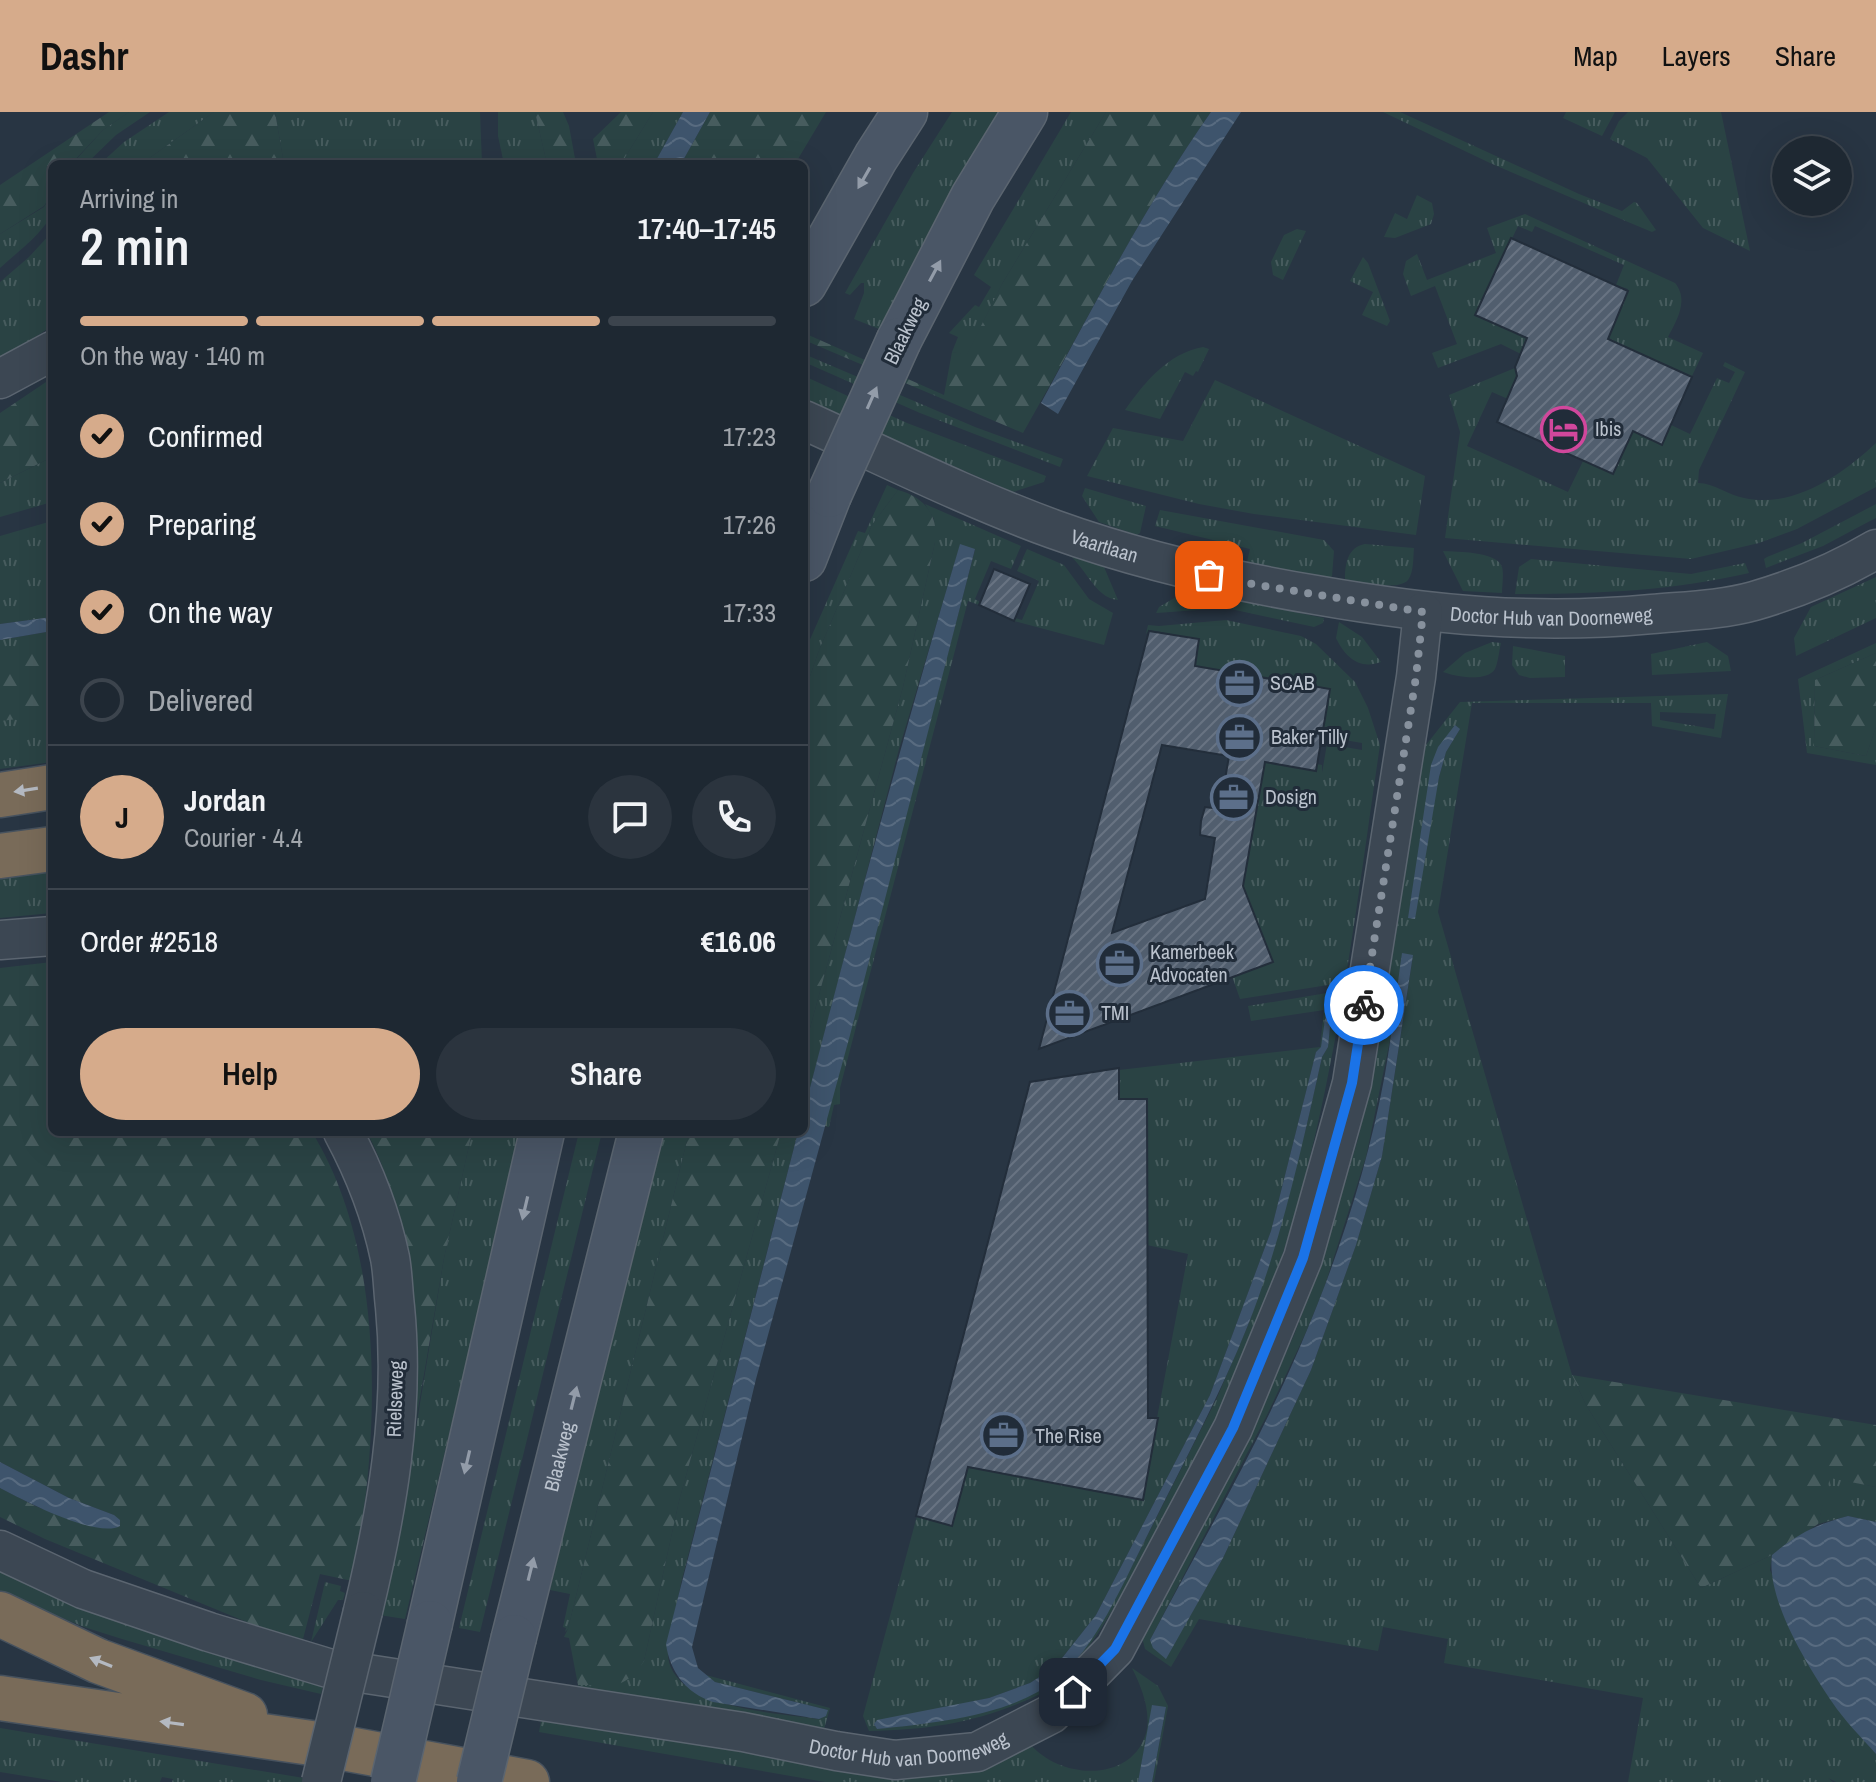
<!DOCTYPE html>
<meta charset="utf-8">
<style>
:root{--surface:#1e2832;--page:#2b343e;--text:#f1f3f6;--muted:#a1a6ac;--line:#3c444d;--accent:#d6ab8b}
body{margin:0;font-family:"Archivo Narrow",sans-serif;background:var(--page);color:var(--text);height:100vh;display:flex;flex-direction:column;font-size:30px;white-space:nowrap}
*{box-sizing:border-box;margin:0}
p{font-size:26px;color:var(--muted)}
.icon{flex:none;width:44px;height:44px;fill:none;stroke:currentColor;stroke-width:2;stroke-linecap:round;stroke-linejoin:round}
.map{position:relative;flex:1;overflow:hidden}
.panel{position:absolute;left:48px;top:48px;width:760px;height:976px;display:flex;flex-direction:column;background:var(--surface);border-radius:12px;box-shadow:0 8px 32px #0002,0 0 0 2px var(--line)}
.panel>*{flex:none}
.buttons{position:absolute;left:1772px;top:24px;display:grid;gap:16px}
.buttons a{display:grid;place-items:center;width:80px;height:80px;border-radius:50%;background:var(--surface);box-shadow:0 8px 32px #0002,0 0 0 2px var(--line);font-size:40px}
.pin{position:absolute;display:grid;place-items:center;width:68px;height:68px;color:#fff;margin:-34px;border-radius:16px;box-shadow:0 4px 12px #0006}
.courier{position:absolute;display:grid;place-items:center;width:80px;height:80px;margin:-40px;border:6px solid #1a73e8;border-radius:50%;background:#fff;color:#222;box-shadow:0 2px 10px #0007}
.overview em{font-style:normal;font-weight:600}
.overview div{display:flex;flex-direction:column-reverse}
.overview{display:flex;align-items:center;justify-content:space-between;height:136px;padding:0 32px}
h1{font-size:52px;font-weight:600;line-height:60px}
.bar{display:grid;grid-template-columns:repeat(4,1fr);gap:12px 8px;align-content:center;height:96px;padding:0 32px}
.bar i{height:10px;border-radius:6px;background:var(--line)}
.bar .active{background:var(--accent)}
.bar p{grid-column:span 4}
.line{display:flex;align-items:center;gap:20px;padding:0 32px;border-top:2px solid var(--line)}
.line div{flex:1}
.round{display:grid;place-items:center;flex:none;width:84px;height:84px;border-radius:42px;background:var(--page)}
ol{padding:0 32px;list-style:none}
li{display:flex;align-items:center;gap:24px;height:88px}
li p{margin-inline-start:auto}
li .icon{padding:8px;border-radius:50%;background:var(--accent);color:#111;stroke-width:4}
li:last-child{color:var(--muted)}
li i{width:44px;height:44px;border:4px solid var(--line);border-radius:50%}
.primary-button{display:flex;gap:16px;margin-top:auto;padding:16px 32px}
.primary-button a{flex:1;height:92px;border-radius:48px;background:var(--accent);color:#111;font-size:32px;font-weight:600;line-height:92px;text-align:center}
.primary-button a+a{background:var(--page);color:var(--text)}
header{display:flex;align-items:center;gap:48px;box-sizing:border-box;height:112px;padding:0 40px;background:var(--accent);color:#111}
header strong{font-size:38px}
nav{display:flex;gap:44px;margin-inline-start:auto;font-size:28px}
.map>svg:first-child{display:block}
</style>
<header>
<strong>Dashr</strong>
<nav><a>Map</a><a>Layers</a><a>Share</a></nav>
</header>
<div class="map">
<svg width="1876" height="1670" viewBox="0 0 1876 1670">
<defs>
<pattern id="grass-tufts" width="24" height="20" patternUnits="userSpaceOnUse" patternTransform="scale(2)"><rect width="24" height="20" fill="#2a4344"/><path d="M3 7l-1-3M5 7V3M7 7l1-3M15 17l-1-3M17 17v-4M19 17l1-3" fill="none" stroke="#475c5e"/></pattern>
<pattern id="forest-firs" width="22" height="20" patternUnits="userSpaceOnUse" patternTransform="scale(2)"><rect width="22" height="20" fill="#2a4344"/><path d="M5 1l3.5 6h-7zM16 11l3.5 6h-7z" fill="#475c5e"/></pattern>
<pattern id="water-waves" width="16" height="10" patternUnits="userSpaceOnUse" patternTransform="scale(2)"><rect width="16" height="10" fill="#3e546c"/><path d="M0 5q4-4 8 0t8 0" fill="none" stroke="#586b80"/></pattern>
<pattern id="building-hatch" width="6" height="6" patternUnits="userSpaceOnUse" patternTransform="scale(2)"><rect width="6" height="6" fill="#515e6e"/><path d="M-1 1l2-2M0 6l6-6M5 7l2-2" fill="none" stroke="#687382"/></pattern>
</defs>
<rect width="100%" height="100%" fill="#283543"/>
<!-- grass -->
<path fill="url(#grass-tufts)" fill-rule="evenodd" d="M129,0H150L116,23L86,52H72L103,18Z
M169,0H214L141,52H100L124,30Z
M275,0H480L482,52H284Z
M498,0H535L547,52H504L498,24Z
M653,0H683L654,52H621Z
M952,0H999L960,66L879,217L854,207L864,181V171H861L850,183L845,181L913,61Z
M1071,0H1106L1002,172L967,243L952,240L958,225L949,221L975,193L979,195L991,175L974,163Z
M1383,0H1400L1579,82L1622,99L1634,90L1637,91L1656,118L1652,120L1628,110L1490,51Z
M1566,0H1615L1602,24L1563,6Z
M1628,0H1721L1750,139L1703,116L1647,46L1610,27L1619,9Z
M52,82C52,88 53,97 51,102C45,120 14,143 0,156V122L44,95Z
M1417,83L1432,91L1434,102L1431,112L1395,126L1384,125L1395,101L1407,107Z
M1525,102L1675,171C1689,188 1677,208 1668,225L1703,241L1692,264L1606,226L1628,177L1616,173L1624,153L1535,114L1532,120L1518,114L1475,204L1534,229L1530,239L1521,242L1501,232L1438,256L1432,241L1457,232L1435,174L1411,184L1403,162L1406,149L1417,142L1427,168L1496,141L1487,116Z
M1297,117L1306,119L1283,168L1273,163L1271,150L1284,123Z
M52,120V214L0,248V170L29,145Z
M1363,145L1368,151L1390,209L1387,214L1362,203L1373,180L1350,169Z
M1203,235L1209,237L1198,260L1196,259L1193,264L1185,260L1160,307L1125,298C1145,270 1167,242 1203,235Z
M804,242L975,315L1063,347L1060,355L920,301L804,250Z
M1725,250L1745,260L1699,358L1698,371C1714,371 1728,383 1744,386C1793,397 1842,363 1876,331V375L1797,417L1759,431L1691,447L1445,426L1460,320L1449,283L1515,256L1518,264L1508,287L1492,280L1467,334L1568,380L1583,349L1613,362L1633,318L1671,313L1690,322L1717,266L1729,271L1735,260L1723,254Z
M804,264L907,311L1046,364L1044,370L1013,380L804,289Z
M1215,268L1425,364L1416,423L1254,402L1199,392L1087,364L1113,316L1183,329Z
M52,345V390L0,405V371Z
M887,373L898,378L872,413L818,541L804,582V541L858,419L865,421Z
M1085,376L1146,394L1140,421L1137,423L1099,410L1082,384Z
M925,392L1021,434L1011,457L991,449L975,487L980,490L979,493L968,489L840,976V992L834,993L829,1015L824,1014L975,438L960,433L899,637L804,999V938L903,575L935,430L934,407Z
M1876,392V406L1870,409L1823,434L1766,456L1764,447L1767,445L1802,431Z
M1160,398L1324,428L1334,439L1332,464L1329,466L1247,450L1250,437L1155,414Z
M52,409V505L0,512V424Z
M1365,432L1414,436C1413,446 1414,460 1408,468C1399,479 1358,471 1345,467C1345,451 1348,435 1365,432Z
M1027,437L1064,453L1089,487L1113,501L1104,533L1014,509L1015,506L1022,508L1039,469L1017,459Z
M1061,437L1104,455L1118,488C1093,486 1085,450 1061,437Z
M1443,439C1457,440 1497,439 1502,455C1504,462 1502,473 1502,481L1463,479Z
M1531,447L1691,462L1745,451L1749,461C1672,479 1594,482 1515,482L1519,455Z
M1876,465V506L1796,544L1794,526L1811,495Z
M1188,478L1324,506L1323,511L1314,515L1226,496L1156,501L1159,495Z
M1226,508L1301,524L1316,532L1355,570L1368,596L1380,633C1357,789 1339,946 1296,1098C1259,1229 1198,1346 1138,1466L1132,1463C1114,1497 1077,1563 1042,1581C985,1609 933,1618 869,1619L863,1604L917,1404L952,1413L968,1354L1157,1306L1188,1142L1147,1133L1119,987V958L1320,935L1324,898L1251,909L1248,894L1327,881L1328,873L1240,887L1232,864L1271,850L1246,780L1242,781L1266,643L1322,653V661L1327,632L1362,638V631L1321,624L1195,555L1199,527L1149,518L1146,522L1148,513L1159,514ZM1327,895L1332,896L1328,935L1322,945L1306,1016L1272,1142L1249,1211L1216,1288L1132,1454L1056,1568C1005,1604 937,1610 877,1617L874,1612L989,1586L1030,1571L1055,1555L1096,1503L1210,1283L1271,1119L1316,940L1321,936Z
M1339,510L1362,525L1381,550C1359,558 1345,545 1336,526Z
M52,519V650L0,657V528Z
M1492,530L1501,531C1499,539 1498,551 1495,557C1486,571 1454,564 1443,560L1465,541Z
M1707,530L1728,544L1731,559L1652,563L1651,542Z
M1876,531V541L1815,568L1814,634L1866,644L1876,615V653L1807,641L1798,567Z
M1513,534L1565,544V565L1530,566L1519,563L1512,553Z
M1728,582L1721,626L1652,614L1651,591H1472L1438,800L1572,1263L1586,1293L1701,1476L1772,1443L1770,1458L1833,1591L1876,1642V1670H1836L1828,1666L1833,1670H1628L1643,1586L1444,1551L1448,1527L1383,1515L1378,1539L1199,1507L1171,1555L1145,1537L1142,1525L1250,1321L1294,1223L1313,1173L1358,1027L1378,938L1422,638L1460,590ZM1660,600L1716,602L1714,617L1660,608ZM1460,617L1446,640L1439,665L1408,806L1438,635ZM1413,844L1382,1044L1356,1133L1311,1258L1223,1446L1166,1546L1150,1528L1267,1303L1306,1220L1324,1176L1366,1045L1390,928Z
M52,755V801L0,806V761Z
M472,1020H521L405,1507L379,1503L410,1352L444,1146Z
M579,1020H602L480,1520L459,1516Z
M661,1020H689L568,1517L565,1520L566,1516L563,1515L570,1482L550,1478Z
M781,1020H798L681,1471C678,1489 667,1528 668,1544C673,1597 779,1601 818,1607L828,1598L715,1570L702,1562L830,1596L824,1617L579,1576L578,1573H608L644,1549L679,1389Z
M1829,1365L1876,1375V1410L1848,1404L1818,1412Z
M0,1459L325,1566L321,1582L261,1568L122,1527L84,1515L0,1480Z
M325,1470L341,1474L340,1479L345,1481L343,1488H338L311,1530Z
M1132,1556L1158,1574L1168,1594L1154,1670H1152L1166,1596L1153,1593L1138,1670H825L539,1620L542,1603L841,1653L1030,1632C1063,1670 1136,1670 1147,1617C1150,1596 1141,1574 1132,1556Z
M0,1616L328,1670H172L173,1667L162,1665L160,1670H62L0,1660Z"/>
<!-- forest -->
<path fill="url(#forest-firs)" d="M109,0H129L103,18L71,52H52V82L44,94L0,122V73Z
M214,0H275L284,52H141Z
M535,0H563L569,14L576,52H547Z
M621,0H653L621,52H598L593,27Z
M710,0H826L795,52H681Z
M1106,0H1211C1139,102 1085,213 1023,321L804,228V221L944,283L952,240L967,242L1002,172Z
M52,266V345L0,371V301Z
M898,378C924,385 939,403 935,430L903,575L804,938V582L818,541L872,413Z
M52,533V603L0,609V541Z
M1876,541V615L1866,644L1814,634L1815,568Z
M52,850V1020H312C388,1143 380,1332 352,1469L320,1462L303,1527L254,1513L45,1427L0,1405V1376L35,1394L79,1410L114,1403L69,1386L0,1350V856Z
M367,1020H472L444,1146L413,1326C422,1220 416,1117 367,1020Z
M689,1020H781L679,1389L644,1549C625,1579 611,1573 578,1573L569,1526L564,1525L568,1517Z
M1572,1263L1876,1313V1375L1830,1366L1818,1412L1772,1443L1701,1476L1586,1293Z"/>
<!-- water -->
<path fill="url(#water-waves)" d="M683,0H710L681,52H654Z
M1211,0H1241L1132,169L1058,302L1041,291C1095,192 1146,92 1211,0Z
M960,432L975,437L974,441L850,923L756,1267L692,1535L698,1556L715,1570L828,1598L826,1604L819,1607L713,1590C686,1581 670,1560 666,1532L798,1020H804V999C853,809 904,620 960,432Z
M52,505V519L0,528V512Z
M1455,613L1460,617L1446,640L1439,665L1415,807L1408,806L1431,653L1438,635Z
M1402,841L1413,843L1382,1044L1356,1133L1311,1258L1223,1446L1166,1547L1153,1536L1150,1528C1204,1426 1263,1325 1307,1218C1341,1137 1369,1049 1385,962C1392,922 1396,882 1402,841Z
M1327,894L1332,895L1328,935L1322,945C1302,1035 1282,1127 1248,1213C1219,1286 1181,1355 1146,1426C1123,1471 1096,1536 1056,1568C1010,1604 933,1611 877,1617L874,1612L877,1608L989,1586L1030,1571L1055,1555L1096,1503L1210,1283L1271,1119L1316,940L1321,935Z
M0,1350L69,1386L114,1403L120,1408V1414C97,1427 23,1388 0,1376Z
M1848,1404L1876,1410V1642C1861,1625 1844,1608 1832,1590C1807,1553 1766,1487 1772,1443C1797,1422 1817,1412 1848,1404Z
M1152,1593L1166,1595L1152,1670H1138Z"/>
<!-- building -->
<path fill="url(#building-hatch)" stroke="#232e3b" stroke-width="2" fill-rule="evenodd" d="M1511,126L1628,179L1608,227L1692,265L1662,333L1633,319L1613,362L1497,310L1517,264L1515,255L1527,226L1475,203Z
M994,457L1030,472L1014,509L979,493Z
M1149,519L1199,527L1195,554L1330,577L1316,659L1265,650L1243,774L1273,850L1039,937ZM1162,633L1229,644L1220,697L1205,695L1201,709L1200,723L1215,726L1205,787L1112,821Z
M1119,956V987H1147L1148,1306H1158L1143,1388L968,1355L952,1414L916,1404L1030,970Z"/>
<g fill="none" stroke-linecap="round" stroke-linejoin="round">
<defs>
<g id="street">
<path d="M0,267L52,239"/>
<path id="s1" d="M804,308C886,345 968,386 1053,417C1139,448 1226,468 1316,483C1430,503 1536,513 1652,502C1685,499 1722,498 1754,489C1795,477 1839,459 1876,437"/>
<path d="M0,828L52,824"/>
<path d="M343,1020C364,1059 381,1103 390,1146C393,1162 393,1179 395,1195C405,1298 387,1399 363,1499"/>
<path id="s2" d="M0,1438L83,1477L209,1520L328,1556L743,1620L836,1639L895,1648L977,1640L1051,1602L1115,1537L1233,1316L1303,1146L1352,971L1416,565L1423,500"/>
</g>
<g id="secondary">
<path d="M804,172L876,45L905,0"/>
<path d="M899,228L973,85L1025,0"/>
<path d="M804,447L829,383"/>
<path d="M430,1511L542,1020"/>
<path id="s3" d="M514,1525L641,1020"/>
</g>
<path id="highway" d="M0,683L52,675
M0,744L52,737
M0,1502L98,1549L245,1603
M0,1586L332,1634L527,1670"/>
</defs>
<!-- street casing -->
<use href="#street" stroke="#5b6570" stroke-width="41"/>
<!-- secondary casing -->
<use href="#secondary" stroke="#5b6570" stroke-width="47"/>
<!-- highway casing -->
<use href="#highway" stroke="#47525e" stroke-width="47"/>
<!-- street -->
<use href="#street" stroke="#3c4753" stroke-width="38"/>
<!-- secondary -->
<use href="#secondary" stroke="#4a5666" stroke-width="44"/>
<!-- highway -->
<use href="#highway" stroke="#796b59" stroke-width="44"/>
<defs>
<path id="street-bridge" d="M321,1670L363,1499"/>
<path id="secondary-bridge" d="M829,383L899,228
M393,1670L430,1511
M479,1670L514,1525"/>
</defs>
<!-- street-bridge casing -->
<use href="#street-bridge" stroke="#5b6570" stroke-width="41" stroke-linecap="butt"/>
<!-- secondary-bridge casing -->
<use href="#secondary-bridge" stroke="#5b6570" stroke-width="47" stroke-linecap="butt"/>
<!-- street-bridge -->
<use href="#street-bridge" stroke="#3c4753" stroke-width="38"/>
<!-- secondary-bridge -->
<use href="#secondary-bridge" stroke="#4a5666" stroke-width="44"/>
</g>
<!-- one-way arrows -->
<defs><path id="oneway-solid" d="M-6-.8H1V-3.2L6.5 0L1 3.2V.8H-6Z" transform="scale(2)"/></defs>
<g fill="#939ca9">
<use href="#oneway-solid" transform="translate(864 66) rotate(120)"/>
<use href="#oneway-solid" transform="translate(935 159) rotate(-62)"/>
<use href="#oneway-solid" transform="translate(872 286) rotate(-66)"/>
<use href="#oneway-solid" transform="translate(525 1096) rotate(103)"/>
<use href="#oneway-solid" transform="translate(574 1286) rotate(-76)"/>
<use href="#oneway-solid" transform="translate(467 1350) rotate(103)"/>
<use href="#oneway-solid" transform="translate(531 1457) rotate(-76)"/>
</g>
<g fill="#b4b9c1">
<use href="#oneway-solid" transform="translate(26 678) rotate(171)"/>
<use href="#oneway-solid" transform="translate(101 1550) rotate(-158)"/>
<use href="#oneway-solid" transform="translate(172 1611) rotate(-172)"/>
</g>
<g fill="none" stroke-linecap="round" stroke-linejoin="round">
<!-- done -->
<path stroke="#87919d" stroke-width="8" stroke-dasharray="0 14.4" d="M1209,463L1240,470L1423,500L1416,565L1364,893"/>
<!-- route -->
<path stroke="#1a73e8" stroke-width="10" d="M1073,1580L1115,1537L1233,1316L1303,1146L1352,971L1364,893"/>
</g>
<!-- icons -->
<defs>
<symbol id="hotel-ring" viewBox="-11 -11 22 22"><circle r="9.5" fill="#212c39" stroke="#d1479c" stroke-width="1.5"/><path d="M-6-4.5h1.5V1H6V5H4.5V3h-9V5H-6ZM-4 0a1.8 1.8 0 1 1 3.6 0ZM.5 0V-2.5h3Q6-2.5 6 0Z" fill="#d1479c"/></symbol>
<symbol id="office-ring" viewBox="-11 -11 22 22"><circle r="9.5" fill="#212c39" stroke="#5c6f8a" stroke-width="1.5"/><path d="M-6-3h4V-5.5h4V-3h4V5H-6ZM-1-4.5V-3h2v-1.5ZM-6 0V1H6V0Z" fill="#5c6f8a"/></symbol>
</defs>
<g fill-rule="evenodd">
<use href="#hotel-ring" x="1538" y="292" width="51" height="51"/>
<use href="#office-ring" x="1214" y="546" width="51" height="51"/>
<use href="#office-ring" x="1214" y="600" width="51" height="51"/>
<use href="#office-ring" x="1208" y="660" width="51" height="51"/>
<use href="#office-ring" x="1094" y="826" width="51" height="51"/>
<use href="#office-ring" x="1044" y="876" width="51" height="51"/>
<use href="#office-ring" x="978" y="1298" width="51" height="51"/>
</g>
<g text-anchor="middle" stroke-width="6" stroke-linejoin="round" paint-order="stroke">
<!-- street labels -->
<g font-size="20" fill="#bac2cd" stroke="#212c39">
<text transform="translate(905 219) rotate(-64)" y="7">Blaakweg</text>
<text dy="7" stroke="none"><textPath href="#s1" startOffset="326">Vaartlaan</textPath></text>
<text dy="7" stroke="none"><textPath href="#s1" startOffset="780">Doctor Hub van Doorneweg</textPath></text>
<text transform="translate(395 1287) rotate(-88)" y="7">Rielseweg</text>
<text dy="7" stroke="none"><textPath href="#s3" startOffset="186">Blaakweg</textPath></text>
<text dy="7" stroke="none"><textPath href="#s2" startOffset="938">Doctor Hub van Doorneweg</textPath></text>
</g>
<!-- poi labels -->
<g font-size="20" fill="#bac2cd" stroke="#212c39" text-anchor="start">
<text x="1595" y="324">Ibis</text>
<text x="1270" y="578">SCAB</text>
<text x="1271" y="632">Baker Tilly</text>
<text x="1265" y="692">Dosign</text>
<text x="1150" y="847">Kamerbeek<tspan x="1150" dy="23">Advocaten</tspan></text>
<text x="1101" y="908">TMI</text>
<text x="1035" y="1331">The Rise</text>
</g>
</g>
</svg>
<div class="buttons">
<a><svg class="icon" aria-label="layers" viewBox="0 0 24 24"><path d="M12 4l9 5-9 5-9-5zM3 14l9 5 9-5"/></svg></a>
</div>
<div class="pin" style="left:1209px;top:463px;background:#ea580c"><svg class="icon" aria-label="bag" viewBox="0 0 24 24"><path d="M5 8h14l-1 12H6zM9 8a3 3 0 0 1 6 0"/></svg></div>
<div class="pin" style="left:1073px;top:1580px;background:#1f2937"><svg class="icon" aria-label="home" viewBox="0 0 24 24"><path d="M3 11l9-7 9 7M6 9v11h12V9"/></svg></div>
<div class="courier" style="left:1364px;top:893px"><svg class="icon" aria-label="bike" viewBox="0 0 24 24"><circle cx="6" cy="16" r="4"/><circle cx="18" cy="16" r="4"/><path d="M6 16l4-8h5l3 8M10 8l3 8H6M13 5h3"/></svg></div>
<section class="panel">
<div class="overview"><div><h1>2 min</h1><p>Arriving in</p></div><em>17:40–17:45</em></div>
<div class="bar"><i class="active"></i><i class="active"></i><i class="active"></i><i></i><p>On the way · 140 m</p></div>
<ol>
<li><svg class="icon" aria-label="check" viewBox="0 0 24 24"><path d="M5 12l5 5 9-10"/></svg>Confirmed<p>17:23</p></li>
<li><svg class="icon" aria-label="check" viewBox="0 0 24 24"><path d="M5 12l5 5 9-10"/></svg>Preparing<p>17:26</p></li>
<li><svg class="icon" aria-label="check" viewBox="0 0 24 24"><path d="M5 12l5 5 9-10"/></svg>On the way<p>17:33</p></li>
<li><i></i>Delivered</li>
</ol>
<div class="line" style="height:144px"><b class="round" style="background:var(--accent);color:#111">J</b><div><b>Jordan</b><p>Courier · 4.4</p></div><a class="round"><svg class="icon" aria-label="chat" viewBox="0 0 24 24"><path d="M4 5h16v11H9l-5 4z"/></svg></a><a class="round"><svg class="icon" aria-label="phone" viewBox="0 0 24 24"><path d="M5 4h4l2 5-3 2q2 4 5 5l2-3 5 2v4C11 20 4 13 5 4z"/></svg></a></div>
<div class="line" style="height:104px"><div>Order #2518</div><b>€16.06</b></div>
<div class="primary-button"><a>Help</a><a>Share</a></div>
</section>
</div>
